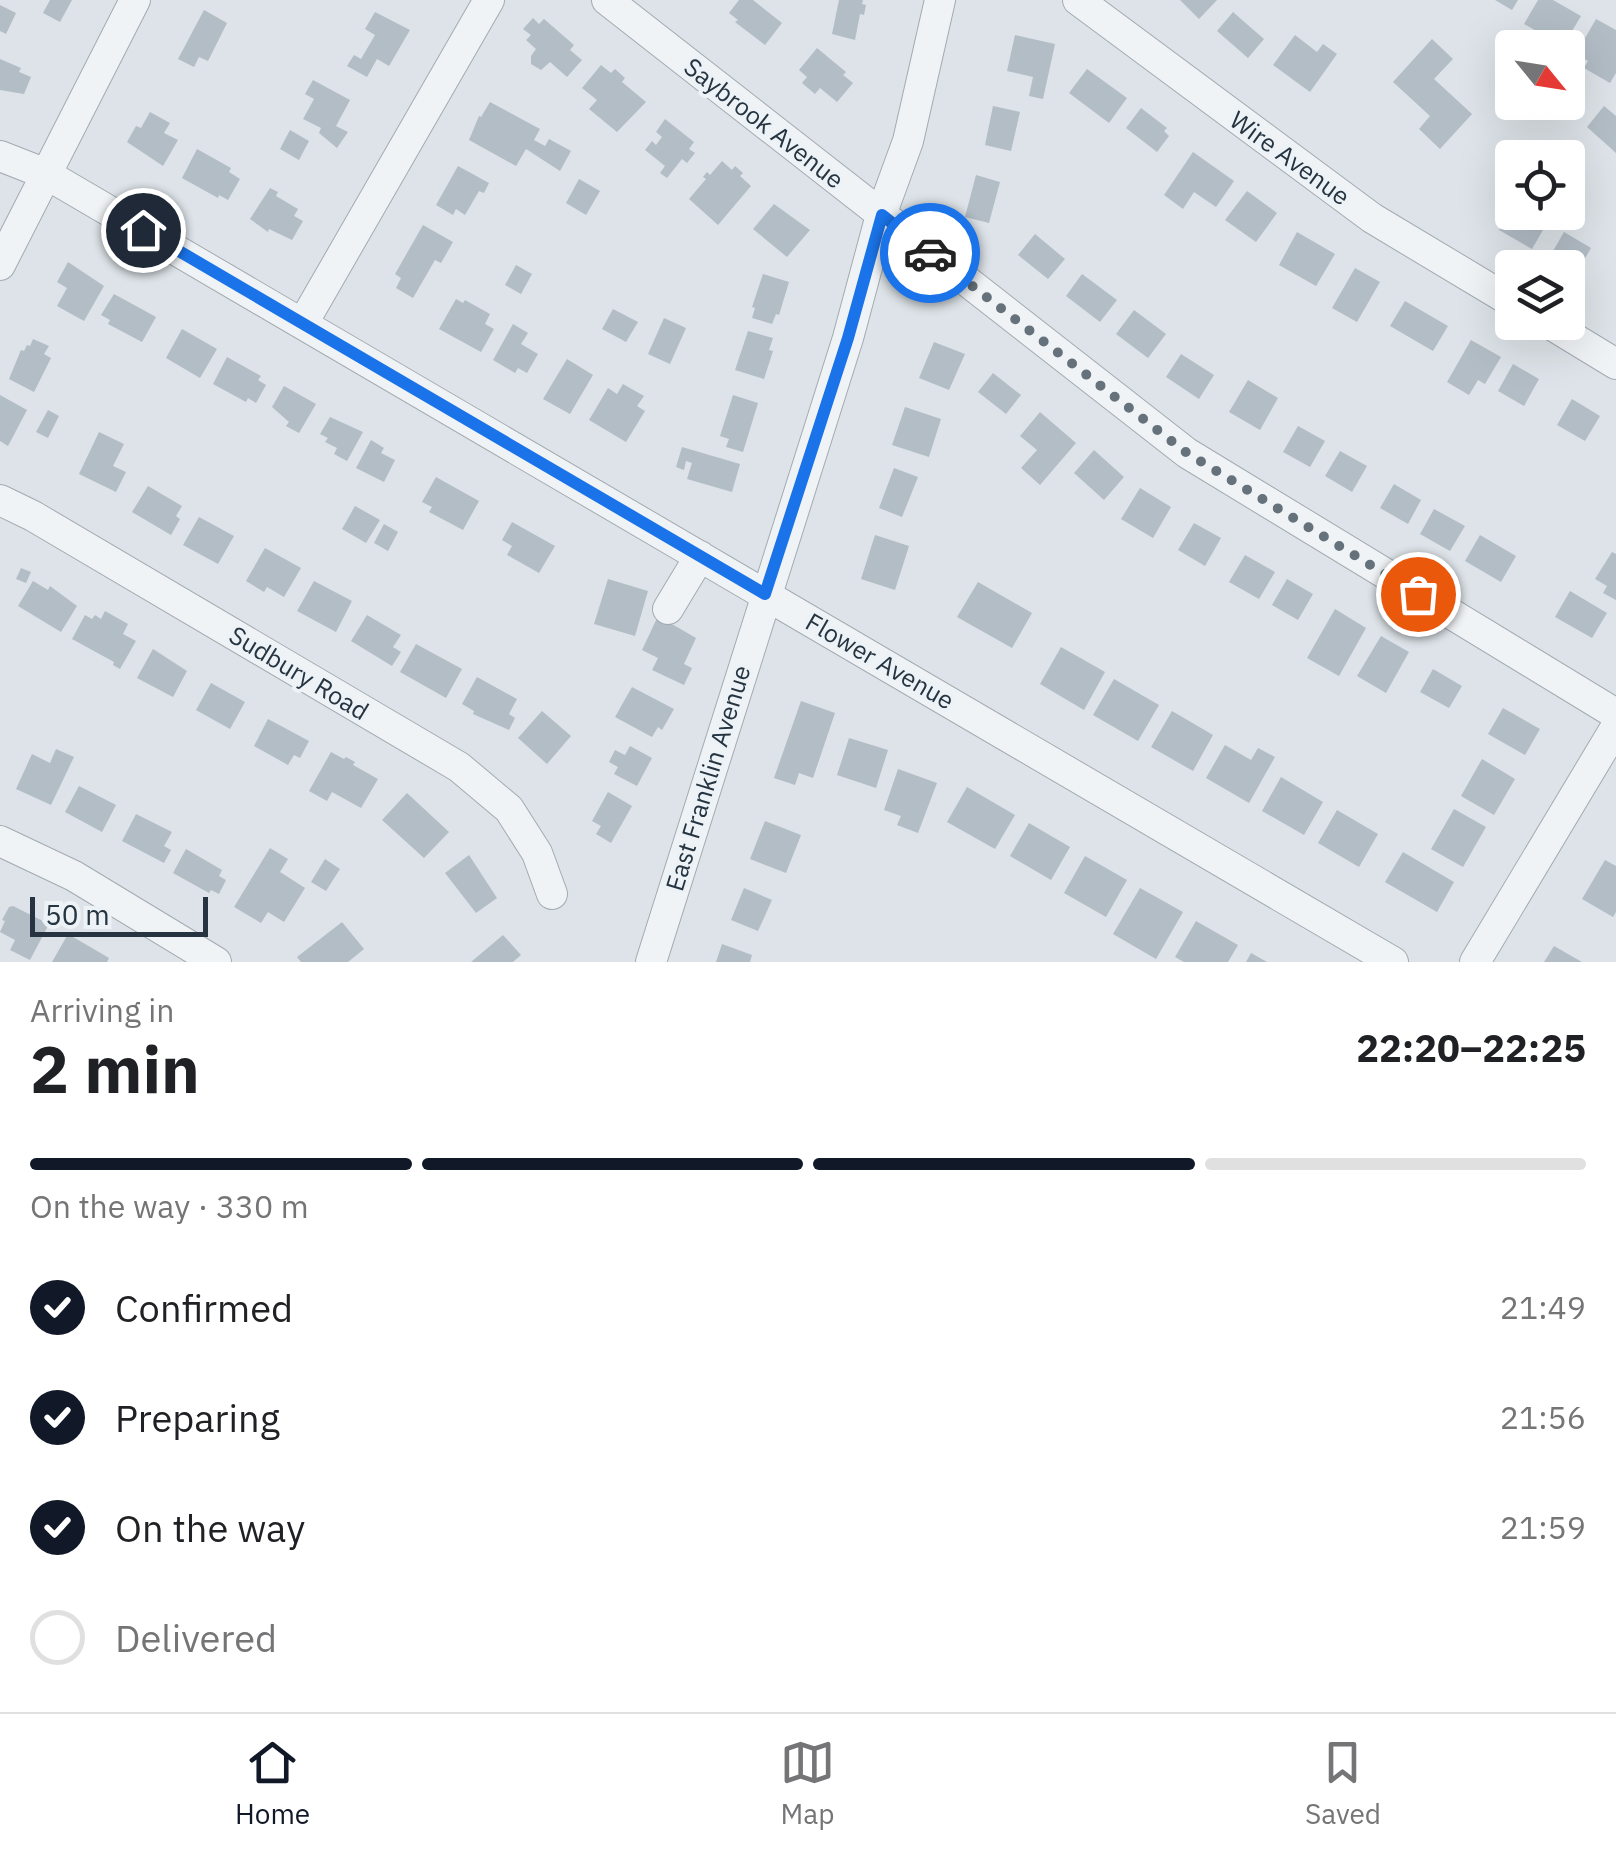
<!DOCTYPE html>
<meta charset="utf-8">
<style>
:root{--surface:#fff;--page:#f6f6f6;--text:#202124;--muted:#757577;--line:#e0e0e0;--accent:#111827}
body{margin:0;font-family:"IBM Plex Sans",sans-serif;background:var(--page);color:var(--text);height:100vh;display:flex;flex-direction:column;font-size:38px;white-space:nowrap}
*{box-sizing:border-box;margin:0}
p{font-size:32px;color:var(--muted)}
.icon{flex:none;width:55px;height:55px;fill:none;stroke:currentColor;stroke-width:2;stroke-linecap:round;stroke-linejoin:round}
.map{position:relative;height:962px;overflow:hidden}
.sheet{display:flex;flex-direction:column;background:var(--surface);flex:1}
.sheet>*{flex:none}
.needle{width:65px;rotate:120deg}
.tools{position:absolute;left:1495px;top:30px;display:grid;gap:20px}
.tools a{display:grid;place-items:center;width:90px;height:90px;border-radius:10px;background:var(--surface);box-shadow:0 10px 40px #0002;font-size:50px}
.scale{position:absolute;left:30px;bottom:25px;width:178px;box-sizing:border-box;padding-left:10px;border:5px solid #253440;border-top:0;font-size:28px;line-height:35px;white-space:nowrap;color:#253440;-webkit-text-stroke:8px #ecf2f6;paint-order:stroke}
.pin{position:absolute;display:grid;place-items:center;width:85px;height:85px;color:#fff;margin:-42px;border:5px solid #fff;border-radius:50%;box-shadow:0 2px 10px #0007}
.courier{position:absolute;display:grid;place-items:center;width:100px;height:100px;margin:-50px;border:8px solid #1a73e8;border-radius:50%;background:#fff;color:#222;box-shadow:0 2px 12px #0007}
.head em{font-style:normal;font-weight:800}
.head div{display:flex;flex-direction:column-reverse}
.head{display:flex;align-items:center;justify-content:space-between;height:170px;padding:0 30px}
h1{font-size:65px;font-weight:800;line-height:75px}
.bar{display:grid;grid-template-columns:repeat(4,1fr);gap:15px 10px;align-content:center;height:120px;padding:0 30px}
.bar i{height:12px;border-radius:8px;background:var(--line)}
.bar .selected{background:var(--accent)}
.bar p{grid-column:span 4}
ol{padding:0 30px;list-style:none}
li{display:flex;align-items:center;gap:30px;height:110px}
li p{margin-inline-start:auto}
li .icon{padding:10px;border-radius:50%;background:var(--accent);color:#fff;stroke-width:4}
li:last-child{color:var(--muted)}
li i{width:55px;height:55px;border:5px solid var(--line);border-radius:50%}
.tabs{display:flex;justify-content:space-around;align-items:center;height:140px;border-top:2px solid var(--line);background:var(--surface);font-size:28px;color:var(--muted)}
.tabs a{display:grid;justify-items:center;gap:5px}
.tabs .selected{color:var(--accent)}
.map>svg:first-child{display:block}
</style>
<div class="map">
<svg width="1616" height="962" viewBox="0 0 1616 962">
<rect width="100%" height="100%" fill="#dde3e8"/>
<!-- building -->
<path fill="#b3bdc6" d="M50,0H72L60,22L43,13Z
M739,0H753L782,23L765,45L735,22L738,20L729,13Z
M839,0H863L862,4L866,5L864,15L860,14L855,40L832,34Z
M1180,0H1217L1199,19Z
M1495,0H1518L1512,10Z
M1538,0H1553L1581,16L1563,46L1524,24Z
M0,5L16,13L6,34L0,31Z
M204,10L227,23L208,61L199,57L194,67L178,59Z
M375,12L410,30L389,66L377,59L367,77L347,66L354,55L361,59L375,35L365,29Z
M1233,12L1264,39L1248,58L1217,31Z
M533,18L539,24L544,19L574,45L570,50L582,60L567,77L550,62L541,70L531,64V56L536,49L526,40L531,35L523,29Z
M1596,19L1616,30V73L1610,83L1584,68L1588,61L1576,54Z
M1015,35L1055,44L1043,99L1029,96L1033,77L1007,71Z
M1295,35L1317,52L1323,44L1337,54L1310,92L1273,65Z
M1432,39L1453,59L1434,79L1472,114L1440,149L1419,129L1430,116L1393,82Z
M817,48L846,72L843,75L853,83L837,102L820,88L815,94L802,83L807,77L799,70Z
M0,59L21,68L19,72L31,77L24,94L0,90Z
M601,65L611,73L615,69L625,78L622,82L646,102L617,132L589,109L597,100L582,88Z
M1087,69L1127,98L1109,123L1069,93Z
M313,80L350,100L336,126L348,132L337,148L319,133L321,128L303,119L314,99L305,94Z
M490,102L540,129L534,140L545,146L549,139L571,151L560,171L526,149L516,166L469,140L479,116L481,117Z
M993,106L1020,112L1011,151L985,145Z
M1604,106L1616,116V153L1587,127Z
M1141,108L1167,128L1164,131L1169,136L1157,152L1126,128Z
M150,112L170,123L164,133L178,140L163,166L127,142L136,126L141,128Z
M665,119L694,142L689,149L695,153L687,163L682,159L667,178L660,173L665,166L645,150L652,141L656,145L662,137L656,132Z
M290,130L309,141L299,160L280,149Z
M197,149L231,168L229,172L240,179L228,200L219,195L218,198L182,178Z
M1193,152L1234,181L1216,207L1194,192L1183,209L1164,195Z
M722,161L732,170L735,166L743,173L740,176L751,186L718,225L689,199L706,179L703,177L707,172L710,175Z
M458,166L489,183L484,193L479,191L465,215L456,209L453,215L436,205Z
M976,175L1000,182L989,223L965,217Z
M579,179L600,191L586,215L566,203Z
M270,188L278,192L276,196L298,209L294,216L303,221L292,240L269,229L268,232L250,219Z
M1247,191L1277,213L1256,242L1225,220Z
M774,204L810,230L787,257L753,229Z
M1512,207V212H1529L1547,223L1532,249L1499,230Z
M423,225L453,242L441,263L435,260L413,298L396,288L401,278L395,274Z
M1297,232L1335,254L1316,286L1279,265Z
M1564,232L1591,248L1576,274L1549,258Z
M1035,234L1065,259L1048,279L1018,255Z
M68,262L104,286L84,321L57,306L67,288L57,282Z
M516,265L532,274L521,294L505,285Z
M1355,268L1380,282L1357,322L1332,308Z
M763,274L789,282L779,315L776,314L772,324L752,318L755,308L752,307Z
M1082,274L1117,300L1100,322L1066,296Z
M114,294L156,317L142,342L108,324L110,320L101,315Z
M456,299L463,303L465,300L490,314L485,324L494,329L481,352L439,329Z
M1405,301L1448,326L1433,351L1390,326Z
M613,309L638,322L626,342L602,329Z
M1134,310L1166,334L1148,358L1116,334Z
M664,318L686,328L670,364L648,354Z
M513,324L528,333L521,344L538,354L527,373L518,368L515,373L493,360Z
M182,329L217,349L200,378L166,358Z
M748,331L773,338L769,350L773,351L764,379L735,370Z
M33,339L49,346L44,354L51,358L34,392L9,379L21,350L24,351L27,345L30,346Z
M1471,340L1501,357L1485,384L1478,380L1469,395L1447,382Z
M934,342L965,354L949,390L919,378Z
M1181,354L1214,375L1199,399L1166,377Z
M227,357L261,376L258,380L266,385L256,403L248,398L246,402L213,384Z
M567,359L593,375L570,414L543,399Z
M1513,364L1539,379L1524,406L1498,391Z
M993,373L1021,395L1006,414L978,392Z
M1248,380L1278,398L1260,430L1229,412Z
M623,384L644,396L637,406L645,411L626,442L589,420L608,388L617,394Z
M284,386L316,404L299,433L286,426L289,422L272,407Z
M0,395L27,410L8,446L0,441Z
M733,395L758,403L743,452L726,447L729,439L720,436Z
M1572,399L1600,416L1585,441L1557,425Z
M905,407L941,419L929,457L892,445Z
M48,410L59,416L48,438L36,432Z
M1040,412L1076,443L1040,485L1021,468L1037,450L1020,436Z
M330,417L363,432L347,461L334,454L337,448L325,442L328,438L320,434Z
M1298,426L1325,441L1310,467L1283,452Z
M99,432L124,444L113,466L126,472L116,492L79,474Z
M371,440L384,448L381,453L395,460L384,482L356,468Z
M682,447L740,464L732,492L687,479L692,463L686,461L684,470L676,467Z
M1094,450L1124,477L1104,500L1074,473Z
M1340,451L1367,466L1352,492L1325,476Z
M894,468L918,477L902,517L879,508Z
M436,477L479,501L463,530L429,512L432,507L422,502Z
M1394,484L1421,500L1408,524L1380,508Z
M148,486L182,506L176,516L180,519L171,535L132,512Z
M1140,488L1171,507L1153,538L1121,519Z
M355,506L380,520L366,543L342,529Z
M1434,509L1465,526L1450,551L1420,534Z
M199,517L234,536L218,564L183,545Z
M512,522L555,546L539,573L507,555L512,546L502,540Z
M1194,523L1221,538L1205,566L1178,550Z
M384,524L398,532L388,551L374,543Z
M875,535L909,546L895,590L861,579Z
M1480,535L1516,556L1501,582L1465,561Z
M265,548L301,568L284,597L267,587L264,592L246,581Z
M1612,552L1616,554V600L1603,593L1607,586L1595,579Z
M1245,555L1275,572L1259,599L1229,582Z
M21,568L31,572L26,583L16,579Z
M608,579L648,591L635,636L594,624Z
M1287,579L1313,594L1298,620L1272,605Z
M33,581L48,590L50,586L77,606L61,632L18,606Z
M314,581L352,601L336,632L297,611Z
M978,582L1032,613L1012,648L957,617Z
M1570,591L1607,613L1592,638L1555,617Z
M1335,609L1366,628L1339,676L1307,658Z
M105,611L128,624L123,634L136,641L120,669L113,665L114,662L72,639L85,615L92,619L95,615L101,619Z
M367,615L401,635L393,647L401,652L392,666L351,641Z
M658,616L696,638L684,664L692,668L684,685L652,670L658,658L642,650Z
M1381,636L1409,652L1386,693L1357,676Z
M416,644L462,669L446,698L400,672Z
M1061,647L1105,672L1084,710L1040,684Z
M153,649L187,671L173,697L137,678Z
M1433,669L1462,686L1449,708L1420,692Z
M477,677L517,699L509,714L515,718L509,730L473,714L474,711L462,704Z
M1114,679L1159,705L1138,741L1093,715Z
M211,683L245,702L230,729L196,710Z
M632,687L674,709L662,730L658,727L652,737L615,717Z
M801,701L835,713L813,778L799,773L795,785L774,778Z
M1503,708L1540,729L1525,755L1488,734Z
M542,711L571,736L547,764L518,738Z
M1172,711L1213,735L1193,771L1151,747Z
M268,719L309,741L300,758L294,755L288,765L254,746Z
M849,738L888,750L876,788L837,775Z
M1225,745L1251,760L1258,748L1275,757L1249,803L1206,778Z
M630,746L652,758L637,786L614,774L618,767L609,762L615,750L625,755Z
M56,749L74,757L51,805L16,789L32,754L50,763Z
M331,752L344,759L346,757L355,762L353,765L378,779L361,808L332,792L327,801L309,791Z
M1482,759L1515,779L1494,815L1461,796Z
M898,769L937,783L918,833L897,825L901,816L884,810Z
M1281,777L1323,802L1304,835L1262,811Z
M79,786L116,805L102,832L65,812Z
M967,787L1015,815L995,849L947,822Z
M608,792L632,806L611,843L596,834L601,826L592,821Z
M407,793L449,832L424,858L382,820Z
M1454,809L1486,827L1463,867L1431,849Z
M1337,810L1378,834L1359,867L1318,843Z
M136,814L172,832L164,846L171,850L164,863L122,841Z
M765,821L801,835L786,873L750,859Z
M1029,823L1070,847L1051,880L1010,856Z
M270,848L288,859L280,872L305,888L284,922L268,912L261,923L234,907Z
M186,849L222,870L219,876L226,880L219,894L211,890L209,893L173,873Z
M1403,852L1454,882L1437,912L1385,882Z
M469,855L497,898L476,913L445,873Z
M1085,856L1127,880L1106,917L1064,893Z
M325,859L340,869L326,891L311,882Z
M1605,860L1616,866V912L1613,917L1582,899Z
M744,888L772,900L758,931L731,920Z
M1140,888L1183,912L1156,959L1113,934Z
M13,906L49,924L30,960L10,950L15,940L0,932L5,921L2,920L9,907Z
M1196,921L1238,945L1228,962H1184L1175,957Z
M342,922L364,949L348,962H301L297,957Z
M68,934L109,958L107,962H52Z
M503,935L521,955L513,962H471Z
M722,944L752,955L750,962H716Z
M1554,946L1582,962H1544Z
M1251,953L1267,962H1246Z"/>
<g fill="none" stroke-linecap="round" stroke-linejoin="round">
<defs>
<path id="minor" d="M607,0L1187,453L1616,714
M1078,0L1372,218L1512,302
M0,156L46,174L1393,962
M0,265L135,0
M1547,322L1616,364
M303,323L489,0
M0,500L33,516L459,767L509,809L537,853L552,894
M668,609L700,556
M0,841L74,876L216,962
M651,962L848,338L881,215L908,141L940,0
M1475,962L1616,727"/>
</defs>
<!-- minor casing -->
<use href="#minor" stroke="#a2abb2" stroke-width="32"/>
<!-- minor -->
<use href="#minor" stroke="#f0f3f6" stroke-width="30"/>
</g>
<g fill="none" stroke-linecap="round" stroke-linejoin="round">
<!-- done -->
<path stroke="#65717b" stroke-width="10" stroke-dasharray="0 18" d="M930,253L1187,453L1418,594"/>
<!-- route -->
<path stroke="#1a73e8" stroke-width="12" d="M143,230L765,594L848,338L882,215L930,253"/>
</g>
<g text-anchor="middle" stroke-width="8" stroke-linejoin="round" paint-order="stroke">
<!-- street labels -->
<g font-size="25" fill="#253440" stroke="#ecf2f6">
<text transform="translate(764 123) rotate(38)" y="9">Saybrook Avenue</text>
<text transform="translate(1290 158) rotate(36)" y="9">Wire Avenue</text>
<text transform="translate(880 661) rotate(30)" y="9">Flower Avenue</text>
<text transform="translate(299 673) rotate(31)" y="9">Sudbury Road</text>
<text transform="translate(708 778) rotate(-73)" y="9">East Franklin Avenue</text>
</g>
</g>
</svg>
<div class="tools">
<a><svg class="needle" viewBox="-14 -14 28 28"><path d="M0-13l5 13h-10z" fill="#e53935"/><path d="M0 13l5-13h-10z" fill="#757577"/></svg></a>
<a><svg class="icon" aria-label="locate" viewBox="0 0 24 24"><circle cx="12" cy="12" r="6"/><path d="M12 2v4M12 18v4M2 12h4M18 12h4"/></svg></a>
<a><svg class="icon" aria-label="layers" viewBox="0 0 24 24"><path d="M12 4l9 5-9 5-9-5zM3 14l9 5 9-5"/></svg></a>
</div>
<div class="scale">50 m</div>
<div class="pin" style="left:1418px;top:594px;background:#ea580c"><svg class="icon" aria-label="bag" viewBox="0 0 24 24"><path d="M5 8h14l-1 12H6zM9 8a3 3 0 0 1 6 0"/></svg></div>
<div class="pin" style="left:143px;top:230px;background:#1f2937"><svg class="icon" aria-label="home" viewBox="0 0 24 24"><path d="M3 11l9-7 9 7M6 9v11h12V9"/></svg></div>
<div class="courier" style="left:930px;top:253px"><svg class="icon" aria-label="car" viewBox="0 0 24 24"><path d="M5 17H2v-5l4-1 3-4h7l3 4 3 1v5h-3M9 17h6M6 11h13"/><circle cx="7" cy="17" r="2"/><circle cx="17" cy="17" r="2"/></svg></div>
</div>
<section class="sheet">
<div class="head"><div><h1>2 min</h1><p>Arriving in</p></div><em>22:20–22:25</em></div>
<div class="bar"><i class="selected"></i><i class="selected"></i><i class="selected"></i><i></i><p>On the way · 330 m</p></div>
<ol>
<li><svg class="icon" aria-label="check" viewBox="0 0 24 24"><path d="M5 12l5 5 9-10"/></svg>Confirmed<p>21:49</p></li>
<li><svg class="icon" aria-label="check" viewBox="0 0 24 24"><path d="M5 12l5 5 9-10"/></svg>Preparing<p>21:56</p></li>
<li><svg class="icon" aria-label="check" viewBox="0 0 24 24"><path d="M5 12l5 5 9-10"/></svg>On the way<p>21:59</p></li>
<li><i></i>Delivered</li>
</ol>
</section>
<nav class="tabs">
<a class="selected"><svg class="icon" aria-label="home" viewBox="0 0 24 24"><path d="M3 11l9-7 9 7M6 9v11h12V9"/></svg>Home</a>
<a><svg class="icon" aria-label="map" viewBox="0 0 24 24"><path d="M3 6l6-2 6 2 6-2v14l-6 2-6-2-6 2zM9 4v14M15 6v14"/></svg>Map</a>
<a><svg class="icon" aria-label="saved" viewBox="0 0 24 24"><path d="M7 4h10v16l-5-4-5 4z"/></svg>Saved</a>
</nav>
